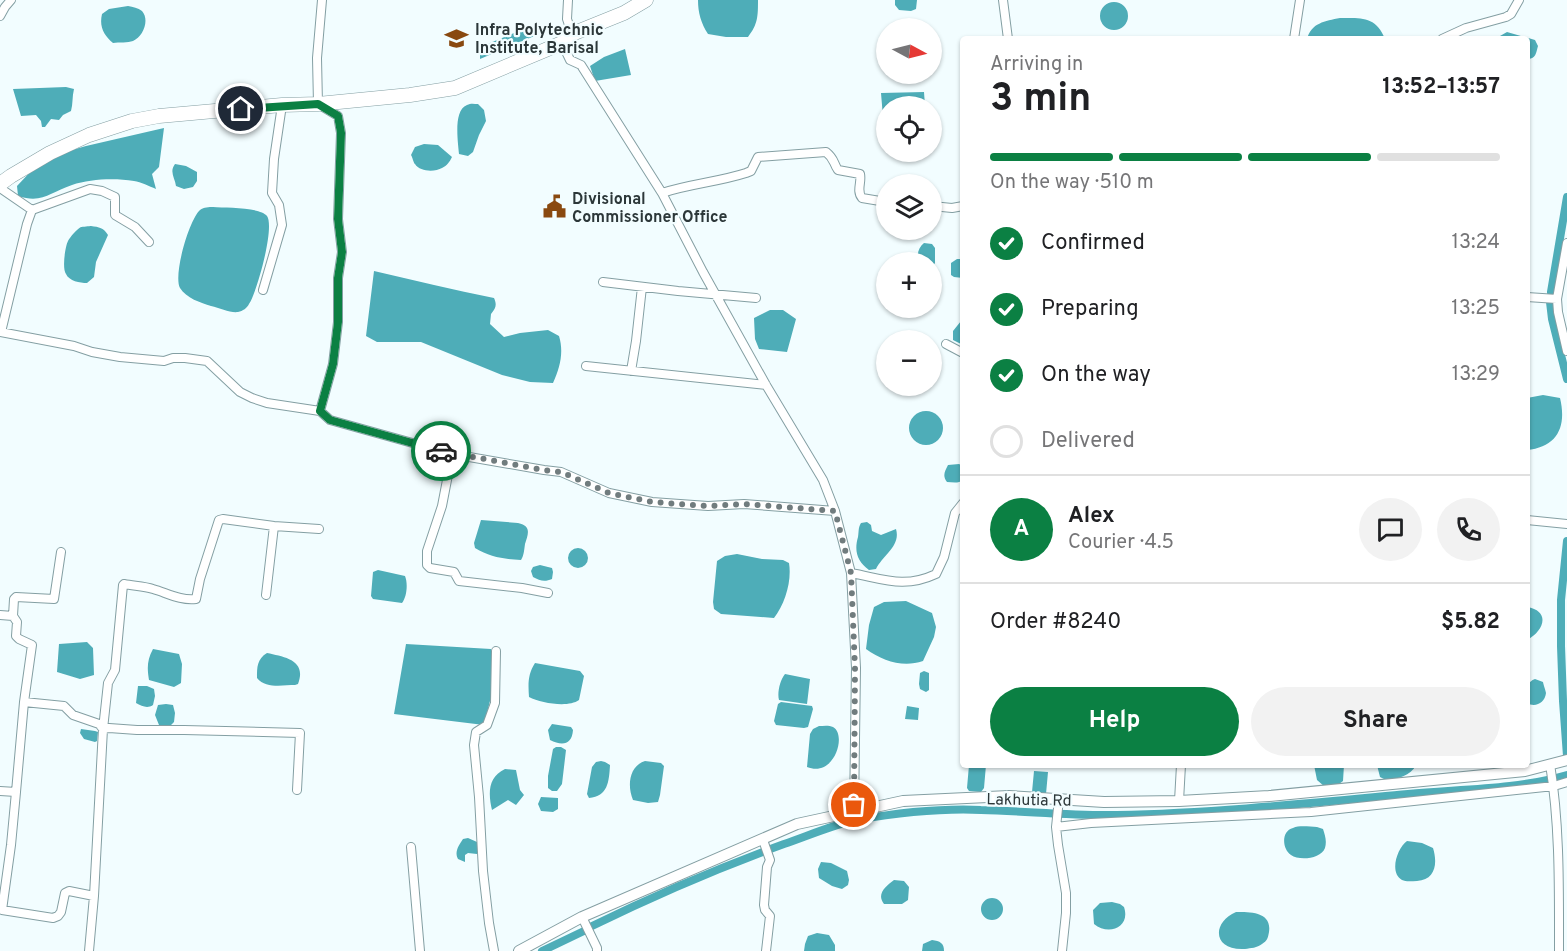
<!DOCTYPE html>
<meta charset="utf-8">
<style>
:root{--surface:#fff;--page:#f2f2f2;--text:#202124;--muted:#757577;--line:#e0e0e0;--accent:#0b8043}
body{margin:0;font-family:Overpass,sans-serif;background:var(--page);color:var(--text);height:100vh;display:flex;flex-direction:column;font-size:22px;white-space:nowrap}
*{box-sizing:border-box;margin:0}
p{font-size:20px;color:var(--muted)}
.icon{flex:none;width:33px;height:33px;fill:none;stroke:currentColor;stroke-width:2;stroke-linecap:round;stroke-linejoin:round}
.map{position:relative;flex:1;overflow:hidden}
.sheet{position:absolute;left:960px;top:36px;width:570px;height:732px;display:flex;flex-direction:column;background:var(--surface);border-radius:6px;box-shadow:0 2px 4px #0004}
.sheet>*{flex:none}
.needle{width:39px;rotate:97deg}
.controls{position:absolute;left:876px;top:18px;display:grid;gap:12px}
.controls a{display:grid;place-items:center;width:66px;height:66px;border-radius:50%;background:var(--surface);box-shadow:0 2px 4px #0004;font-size:30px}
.pin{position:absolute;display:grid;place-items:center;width:51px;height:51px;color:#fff;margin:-26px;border:3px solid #fff;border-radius:50%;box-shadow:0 2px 6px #0007}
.courier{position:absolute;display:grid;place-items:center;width:60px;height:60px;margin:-30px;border:4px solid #0b8043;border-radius:50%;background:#fff;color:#222;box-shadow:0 2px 8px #0007}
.summary em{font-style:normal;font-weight:700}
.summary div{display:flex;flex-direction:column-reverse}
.summary{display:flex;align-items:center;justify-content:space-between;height:102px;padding:0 30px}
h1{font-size:39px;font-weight:700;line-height:45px}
.bar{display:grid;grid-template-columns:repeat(4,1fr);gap:9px 6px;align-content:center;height:72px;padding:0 30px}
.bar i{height:8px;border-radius:4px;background:var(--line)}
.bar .active{background:var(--accent)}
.bar p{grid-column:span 4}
.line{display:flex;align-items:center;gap:15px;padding:0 30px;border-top:2px solid var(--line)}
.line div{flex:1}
.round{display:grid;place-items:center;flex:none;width:63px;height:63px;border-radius:32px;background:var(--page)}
ol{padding:0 30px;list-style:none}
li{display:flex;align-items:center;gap:18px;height:66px}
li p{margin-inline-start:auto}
li .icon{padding:6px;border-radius:50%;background:var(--accent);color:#fff;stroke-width:4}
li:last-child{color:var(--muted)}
li i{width:33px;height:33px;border:3px solid var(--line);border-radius:50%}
.button{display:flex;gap:12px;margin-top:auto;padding:12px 30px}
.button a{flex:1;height:69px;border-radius:36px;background:var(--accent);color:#fff;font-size:24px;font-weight:700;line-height:69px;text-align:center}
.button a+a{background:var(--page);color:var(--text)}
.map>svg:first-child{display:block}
</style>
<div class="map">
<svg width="1567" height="951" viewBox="0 0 1567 951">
<rect width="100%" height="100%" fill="#f2fdff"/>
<!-- water -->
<path fill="#4eadb8" d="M698,0H758C758,16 758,24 748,37H726L708,34C701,23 698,13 698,0Z
M895,0H917L916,9L911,11L899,10L895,5Z
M1100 16a14 14 0 1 1 28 0a14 14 0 1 1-28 0Z
M128,6C133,7 138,8 142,11C150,20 143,37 133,41C128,43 119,42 113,43C104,35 99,27 102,14L109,9Z
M1340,18C1361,18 1376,16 1385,39H1307C1311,23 1325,21 1340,18Z
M531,26L539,34L480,59V47Z
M1507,32L1535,40L1538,46C1536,53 1536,59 1527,59V39H1499L1500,36Z
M625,49L631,75L595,81L590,66L604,57Z
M66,87L74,89C72,97 73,104 71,111L63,115L59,120L51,119L45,127H42L41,121L36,115L21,116L13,89Z
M924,92L925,106H886V117H883L881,93Z
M478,104L484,110L486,121L479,135L473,152L468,156L459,154C458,142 453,110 467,105C471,103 474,104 478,104Z
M164,128L159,167L152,174L156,189C149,186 141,182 134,181C114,178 90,179 72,185C50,192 43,204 18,196L17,186L34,168L65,152L86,146Z
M424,144L438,145L452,157C450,161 447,166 442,168C435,172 420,172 415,164C414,164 412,156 411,155L415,147Z
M175,164L186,166L197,172V181L193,187L184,189L176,186C175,178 169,172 175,164Z
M213,207C225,208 260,207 267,216C275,227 257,292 249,304C247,308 243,311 238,312C230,313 220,308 211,306C201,303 186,298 180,288C173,275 189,220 200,210C204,207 209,207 213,207Z
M91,226C99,227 104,228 108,235L96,262L94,277L87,283C80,283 69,281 66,274C62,269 65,247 68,241C70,237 77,229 81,227C82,227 90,226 91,226Z
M924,243L932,244L935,248V263L932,267V262H920C916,255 918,248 924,243Z
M957,259H963V278L954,277L951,275V263Z
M374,271C414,280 454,290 494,298C497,305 496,308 491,314L490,324L504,337L520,333L548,330L559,336C564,352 560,368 553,383L530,382L502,375L421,342H377L366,336Z
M770,310H783L796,319L787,352L759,349L755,339L754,318Z
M961,321H963V345L953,340V331Z
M1543,395L1560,398C1567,427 1557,447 1527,450V398Z
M909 428a17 17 0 1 1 34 0a17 17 0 1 1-34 0Z
M959,464L963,466V480C958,484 952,482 947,482C942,476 945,471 948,465Z
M481,520L518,523C532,526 528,534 525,544C524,551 524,555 521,560C503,559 490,557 475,548L474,543Z
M867,522L871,525L872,531L881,535L896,529C901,546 883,555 876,569L869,570C857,561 854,551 858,537C859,531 858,528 861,523Z
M568 558a10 10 0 1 1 20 0a10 10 0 1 1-20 0Z
M737,554L762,559L783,560L789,563C792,581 785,604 774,618L721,614L714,609L713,602L717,561L725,556Z
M540,565L552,568L553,572L552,579C545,582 540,581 533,577L531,571L533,567Z
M378,570L405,576C408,583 407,597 402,603L373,599L371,596L373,572Z
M906,601L932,613L936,627L934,637L923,661C903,668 883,661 866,649L869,625L874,607L884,602Z
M1527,607C1551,611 1544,631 1527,640Z
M87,642L93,648L94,675L80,679L57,672L59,644Z
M406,644L491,649L495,681L484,725L394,714Z
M153,649L179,654L182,664L181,683L174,687L149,680C147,668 147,660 153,649Z
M267,653C285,657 307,660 298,684L295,685C283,685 266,689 257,678C257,667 257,659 267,653Z
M535,663L580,671L584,676L579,700C568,708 541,703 529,697C528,683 528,674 535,663Z
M924,671L929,673V690L926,692L920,689L919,684L920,673Z
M785,674L810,679L807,704L779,700C777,693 780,680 785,674Z
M1535,679L1543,682C1543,683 1546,692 1546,693C1545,703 1535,708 1527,703C1527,694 1524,683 1535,679Z
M138,686H147L154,689L155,696L153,705C147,709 142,706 136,703Z
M781,702L812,706L813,709L808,727L804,728L776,725L774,721L778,704Z
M166,704L173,705L175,713L174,722L169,727L159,725L155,715L158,705Z
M907,706L919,708L918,720L905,719Z
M552,724L571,727L573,730C572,745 562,746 550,740L548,730Z
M819,726C823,726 829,725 833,727C847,734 835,778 807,767L810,734L813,729Z
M81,729L95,731L98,732L97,741L95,742L84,739L80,733Z
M556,747H561L566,750L562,784L557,791H552L548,788V776L553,749Z
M601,761L605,762L610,765C609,782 608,796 589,798L587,794L592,767L596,762Z
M645,761L661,763L664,766L660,795L658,802L648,803L633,800C627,786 629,766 645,761Z
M969,765H986L984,788L981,792L969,791L967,788Z
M1314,765H1344L1343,781L1339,784L1325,787L1317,780Z
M1377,765H1416C1411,776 1397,779 1386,780L1380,777Z
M505,769L516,770L520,790L524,795L516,805L508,800L492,810C488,793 488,777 505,769Z
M1034,771L1048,772L1046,794L1034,793L1032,792Z
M541,797L558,798V809L553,812L541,811L538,804Z
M1317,827L1323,829C1325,835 1327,841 1325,848C1321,859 1299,861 1291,855C1282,849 1281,831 1293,828C1300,825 1310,827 1317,827Z
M468,838L477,842V854L468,853L465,855V862L458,859C454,852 459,845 463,839Z
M1407,841L1422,843L1433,848C1438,864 1435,880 1417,881C1412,881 1406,882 1402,880C1389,873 1397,848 1407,841Z
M821,862L831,863L847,871L849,880L848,885L842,889L832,886L819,878L818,869Z
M894,880L904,881L909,887L908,900L902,904H884C876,894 886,886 894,880Z
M981 909a11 11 0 1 1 22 0a11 11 0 1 1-22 0Z
M1112,902L1120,904L1124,907C1131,928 1108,936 1094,924L1093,910L1100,903Z
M1236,912C1251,912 1272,912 1269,932C1268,938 1267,941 1262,944C1257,948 1251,948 1245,949C1213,951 1211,923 1236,912Z
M817,933L829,935L835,945V951H804L805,944L808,936Z
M932,940C940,941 944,943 944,951H922L923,944Z"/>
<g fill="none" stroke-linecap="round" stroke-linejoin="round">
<!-- canal -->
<path stroke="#4eadb8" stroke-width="8" d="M1551,292L1567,197
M1550,302L1552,319L1567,379
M1567,541L1561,600V646L1563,701L1567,756
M590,927C653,896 718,868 784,844C805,837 835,824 856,820C897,813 939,808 981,810C1026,811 1071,816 1117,815C1214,813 1311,803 1408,794C1461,789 1515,790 1567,775
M542,951L586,930"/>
<defs>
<path id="minor" d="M568,0L567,19L572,34
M1003,0L1008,39
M0,16L5,7L11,0
M1294,39L1300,0
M1442,39L1466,28L1506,17L1511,14L1519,0
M562,43L570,60L581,65L662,193L703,272L766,385L823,480L835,511L851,573L856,668L854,812
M0,188L32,210
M662,193C689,184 718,182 746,173L751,171L758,157L826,152C835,159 833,163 838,170L860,174C862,182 856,191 862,198L886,202
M932,206L952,208L963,206
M32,210L90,189L102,191L115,197V215L135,227L149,242
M1567,243L1557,299L1558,312L1567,351
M603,282L678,291L756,298
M263,290L282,225L279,205L272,193L274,159L282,105
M1527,297L1557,299
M0,332L74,346L92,352L120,357L164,361L173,358H185L207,361L240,392L252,398L267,403L320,411L330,420L452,454L544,470L561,472L609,493L652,502L708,506L744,504L835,511
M1,332L27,224L32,210
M946,344L963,353
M586,366L766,385
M631,371L636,341L642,287
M320,411L333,364L338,322V278L342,252L338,219L341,133L338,116L318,104L317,58L322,0
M452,454L442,506L427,551V565L430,568L454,572L459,581L522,588L548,593
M1527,520L1567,524
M851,573C884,579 904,589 936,574L944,557L955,513L963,503
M266,595L274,526
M0,615L13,616
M24,702L32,645L19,639L16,636L17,622L13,616L14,599L16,597L54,599L61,552
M1550,764C1560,826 1559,889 1559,951
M297,790L300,733L184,730H137L109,728L103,729L108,683L115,670L123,585L124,584C134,586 144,586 153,589C167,593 181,601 196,599L200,579L219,520L223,519L274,526L319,529
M0,791L16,792L11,845L2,910L53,918L58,916L61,912L65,893L69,891L94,896L89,951
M16,792L24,702L64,706L73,715L99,724L103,729L94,896
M1059,799L1056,827L1058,845L1066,893V913L1062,951
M1179,801L1181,765
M1056,827L1091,823L1311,812L1554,786L1567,782
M763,840L770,860L767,867L764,905L765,910L770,916L766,951
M411,847L420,951
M582,917L597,948V951
M494,951L489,923L483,871L479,797L474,745L476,732L487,725L495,703L496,651"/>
<path id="tertiary" d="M519,951L582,917L797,824L903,801L1009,796L1104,802L1179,801L1269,796L1525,771L1567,760"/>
<path id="trunk" d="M0,184L11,176L50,153L89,135L132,121L159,116L282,105L318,104L410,95L455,88L562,43L572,34L624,13L646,0"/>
</defs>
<!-- minor casing -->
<use href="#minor" stroke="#849fa3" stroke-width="10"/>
<!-- tertiary casing -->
<use href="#tertiary" stroke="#849fa3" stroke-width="12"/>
<!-- trunk casing -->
<use href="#trunk" stroke="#849fa3" stroke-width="15"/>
<!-- minor -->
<use href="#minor" stroke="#fff" stroke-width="8"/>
<!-- tertiary -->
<use href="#tertiary" stroke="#fff" stroke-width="10"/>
<!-- trunk -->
<use href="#trunk" stroke="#fff" stroke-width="14"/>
</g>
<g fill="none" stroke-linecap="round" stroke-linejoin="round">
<!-- done -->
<path stroke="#717c7e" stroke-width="6" stroke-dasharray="0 10.8" d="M441,451L544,470L561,472L609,493L652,502L708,506L744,504L835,511L851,573L855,668L854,805"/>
<!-- route -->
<path stroke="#0b8043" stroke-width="8" d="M241,109L318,104L338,116L341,133L338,219L342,252L338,278V322L333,364L320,411L330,420L441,451"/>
</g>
<!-- icons -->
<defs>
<symbol id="university-bare" viewBox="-9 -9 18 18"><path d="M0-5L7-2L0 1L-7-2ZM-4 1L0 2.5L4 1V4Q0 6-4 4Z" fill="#894910" stroke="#f2fdff" stroke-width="2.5" paint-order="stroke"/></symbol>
<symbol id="civic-bare" viewBox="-9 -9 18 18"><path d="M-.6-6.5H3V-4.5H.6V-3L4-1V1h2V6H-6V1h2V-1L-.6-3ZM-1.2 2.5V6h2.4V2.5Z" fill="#894910" stroke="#f2fdff" stroke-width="2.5" paint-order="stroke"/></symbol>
</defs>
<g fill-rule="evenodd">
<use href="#university-bare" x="440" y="22" width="33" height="33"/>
<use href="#civic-bare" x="538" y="190" width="33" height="33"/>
</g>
<g text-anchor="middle" stroke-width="4.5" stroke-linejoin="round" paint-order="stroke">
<!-- poi labels -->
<g font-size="16" font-weight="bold" fill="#2c3739" stroke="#f2fdff" text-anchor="start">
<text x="475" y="35">Infra Polytechnic<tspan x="475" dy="18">Institute, Barisal</tspan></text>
<text x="572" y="204">Divisional<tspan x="572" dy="18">Commissioner Office</tspan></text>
</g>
<!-- street labels -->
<g font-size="16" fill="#2c3739" stroke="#f2fdff">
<text transform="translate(1029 799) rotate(1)" y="6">Lakhutia Rd</text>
</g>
</g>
</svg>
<div class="controls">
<a><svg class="needle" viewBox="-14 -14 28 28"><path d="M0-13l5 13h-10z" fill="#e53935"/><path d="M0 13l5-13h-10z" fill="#757577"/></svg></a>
<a><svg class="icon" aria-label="locate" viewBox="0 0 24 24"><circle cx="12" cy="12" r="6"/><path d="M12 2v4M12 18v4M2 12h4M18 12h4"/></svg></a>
<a><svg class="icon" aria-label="layers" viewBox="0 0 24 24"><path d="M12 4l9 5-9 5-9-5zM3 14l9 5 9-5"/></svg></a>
<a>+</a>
<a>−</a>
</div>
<div class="pin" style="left:854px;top:805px;background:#ea580c"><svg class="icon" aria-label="bag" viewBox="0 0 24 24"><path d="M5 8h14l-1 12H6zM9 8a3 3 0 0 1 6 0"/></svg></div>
<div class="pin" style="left:241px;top:109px;background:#1f2937"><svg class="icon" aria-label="home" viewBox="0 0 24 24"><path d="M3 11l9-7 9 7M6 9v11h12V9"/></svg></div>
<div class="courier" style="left:441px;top:451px"><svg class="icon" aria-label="car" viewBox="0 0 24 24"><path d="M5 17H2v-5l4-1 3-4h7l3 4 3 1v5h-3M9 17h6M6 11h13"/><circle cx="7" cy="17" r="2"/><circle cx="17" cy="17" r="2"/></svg></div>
<section class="sheet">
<div class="summary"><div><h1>3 min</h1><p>Arriving in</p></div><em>13:52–13:57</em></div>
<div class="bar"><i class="active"></i><i class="active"></i><i class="active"></i><i></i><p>On the way · 510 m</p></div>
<ol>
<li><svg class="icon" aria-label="check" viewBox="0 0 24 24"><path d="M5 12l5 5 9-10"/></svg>Confirmed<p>13:24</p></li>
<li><svg class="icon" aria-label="check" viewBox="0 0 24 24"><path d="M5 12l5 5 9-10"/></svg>Preparing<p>13:25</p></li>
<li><svg class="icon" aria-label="check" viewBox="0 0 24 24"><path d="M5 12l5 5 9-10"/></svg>On the way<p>13:29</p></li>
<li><i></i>Delivered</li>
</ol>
<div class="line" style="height:108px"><b class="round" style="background:var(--accent);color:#fff">A</b><div><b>Alex</b><p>Courier · 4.5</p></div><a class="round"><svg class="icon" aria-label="chat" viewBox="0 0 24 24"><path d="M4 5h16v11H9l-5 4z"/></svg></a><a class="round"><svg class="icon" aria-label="phone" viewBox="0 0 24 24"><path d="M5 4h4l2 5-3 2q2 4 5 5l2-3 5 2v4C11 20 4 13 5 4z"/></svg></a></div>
<div class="line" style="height:78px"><div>Order #8240</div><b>$5.82</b></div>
<div class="button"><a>Help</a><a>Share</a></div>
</section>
</div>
